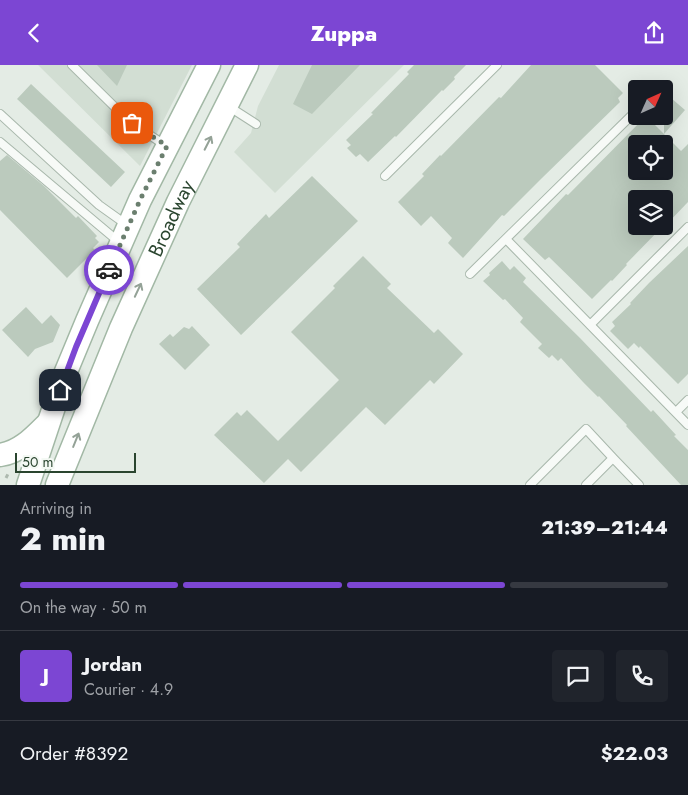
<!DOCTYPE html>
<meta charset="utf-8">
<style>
:root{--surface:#171b24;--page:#20242c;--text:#f1f3f6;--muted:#9ea1a6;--line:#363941;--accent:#7c46d3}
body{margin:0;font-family:Jost,sans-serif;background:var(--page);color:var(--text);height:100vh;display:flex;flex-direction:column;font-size:19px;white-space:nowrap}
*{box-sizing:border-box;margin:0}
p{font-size:16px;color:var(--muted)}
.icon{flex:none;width:28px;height:28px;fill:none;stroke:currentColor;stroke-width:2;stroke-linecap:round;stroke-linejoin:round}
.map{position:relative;height:420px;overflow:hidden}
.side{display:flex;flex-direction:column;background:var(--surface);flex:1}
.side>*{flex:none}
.needle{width:32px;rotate:45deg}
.controls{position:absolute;left:628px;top:15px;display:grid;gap:10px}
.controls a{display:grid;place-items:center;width:45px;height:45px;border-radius:5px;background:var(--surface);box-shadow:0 5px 20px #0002;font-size:25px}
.scale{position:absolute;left:15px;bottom:12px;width:121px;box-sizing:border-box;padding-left:5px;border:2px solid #2a452f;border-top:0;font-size:14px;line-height:18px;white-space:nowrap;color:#2a452f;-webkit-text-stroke:4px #f4f9f4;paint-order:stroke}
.pin{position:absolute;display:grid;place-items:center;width:42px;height:42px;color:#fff;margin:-21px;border-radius:10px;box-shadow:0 2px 8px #0006}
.courier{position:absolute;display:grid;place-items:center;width:50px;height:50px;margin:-25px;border:4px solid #7c46d3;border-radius:50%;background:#fff;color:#222;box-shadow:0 1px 6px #0007}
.summary em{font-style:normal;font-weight:800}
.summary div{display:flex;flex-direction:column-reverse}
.summary{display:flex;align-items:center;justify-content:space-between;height:85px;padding:0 20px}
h1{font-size:32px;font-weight:800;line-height:38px}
.bar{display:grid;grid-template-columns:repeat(4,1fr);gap:8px 5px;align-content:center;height:60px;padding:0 20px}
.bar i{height:6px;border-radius:4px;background:var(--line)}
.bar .selected{background:var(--accent)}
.bar p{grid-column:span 4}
.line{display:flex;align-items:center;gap:12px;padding:0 20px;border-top:1px solid var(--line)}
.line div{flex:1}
.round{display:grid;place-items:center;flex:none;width:52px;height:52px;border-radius:5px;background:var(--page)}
header{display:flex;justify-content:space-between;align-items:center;height:65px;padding:0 20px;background:var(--accent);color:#fff;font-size:22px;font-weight:800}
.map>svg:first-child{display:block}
</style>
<header><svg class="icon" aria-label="back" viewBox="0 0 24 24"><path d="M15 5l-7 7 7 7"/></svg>Zuppa<svg class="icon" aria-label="share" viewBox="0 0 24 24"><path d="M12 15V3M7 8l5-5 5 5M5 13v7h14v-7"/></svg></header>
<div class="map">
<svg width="688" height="420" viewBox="0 0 688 420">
<rect width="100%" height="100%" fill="#e4ece5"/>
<!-- built -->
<path fill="#d2ded3" d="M38,0H192L140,101Z
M279,0H404L275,128L234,87L251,68L258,41Z"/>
<!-- building -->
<path fill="#bbcabd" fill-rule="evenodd" d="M97,0H127L117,21Z
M312,0H360L312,49L293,39Z
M414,0H466L454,12L455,14L443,26L442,25L396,72L395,71L368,97L360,89L356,92L347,83L351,80L346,75L373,49L371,48L409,9L407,7Z
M531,0H595L623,28L618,33L620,37L542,113L504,151L502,150L463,193L448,178L452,173L431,151L421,161L398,137L424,111L422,109L440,90L441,91L499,32L501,33Z
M31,19L125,107L111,122L17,34Z
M671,33L685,45L664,69L681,86L688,79V137L664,162V134H636V161H663L626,199L627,200L612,216L611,215L592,234L549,192L545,195L523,174L566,129L568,130L646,51L664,69V41ZM636,79H664V106H658L651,114L643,106H636Z
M7,90L44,121L76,153L78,151L97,171L95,173L99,177L93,183L95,185L67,213L0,145V96Z
M312,111L358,156L241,270L197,224L240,182L237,179L266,149L269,153Z
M688,181V309L678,319L640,281L639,283L634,278L628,284L610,266L615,261L612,257L631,239L630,238L649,218Z
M363,191L391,219L387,223L434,268L438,264L463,289L434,319L430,315L385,360L366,342L301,407L288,394L264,418L214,370L237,347L241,351L247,345L278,376L339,315L291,267L335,223L333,221Z
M502,196L510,205L514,201L526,213L523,217L580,273L651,347L653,345L676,370L674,371L688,385V420H681L626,361L627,360L599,331L598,332L583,317L561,293L558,296L552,290L549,293L538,283L542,279L520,257L523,253L505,234L503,235L483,216L490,210L489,208Z
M26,242L42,259L51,250L60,260L53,277L35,284L28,292L2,265Z
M192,261L210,280L185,305L159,279L170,269L173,272L184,262L189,264Z"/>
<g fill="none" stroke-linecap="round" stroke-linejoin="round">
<defs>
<path id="lane" d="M72,0L131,58L165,80
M228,41L256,59
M0,49L99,140L127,160
M0,77L119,177
M385,111L497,0
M506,174L688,360
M470,209L636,46
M590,260L688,162
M676,347L688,335
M613,393L639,420
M530,420L586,364L613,393L586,420"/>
<g id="primary">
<path d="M0,390C20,387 33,373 47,359"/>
<path d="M28,420L65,309L87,256L140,135L209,0"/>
<path id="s1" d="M57,420L121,263L178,137L247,0"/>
</g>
</defs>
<!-- lane casing -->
<use href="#lane" stroke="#a8b7ab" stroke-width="10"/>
<!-- primary casing -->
<use href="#primary" stroke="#a2b8a5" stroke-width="25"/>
<!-- path -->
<path stroke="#adb9af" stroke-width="3" stroke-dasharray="4 4" stroke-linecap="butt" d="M6,413L8,409L11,410"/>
<!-- lane -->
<use href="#lane" stroke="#f7faf7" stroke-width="8"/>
<!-- primary -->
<use href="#primary" stroke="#fff" stroke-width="22"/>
</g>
<!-- one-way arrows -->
<defs><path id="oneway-shaft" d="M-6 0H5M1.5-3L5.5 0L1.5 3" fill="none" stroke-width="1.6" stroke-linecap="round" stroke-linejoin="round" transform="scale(1.25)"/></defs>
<g stroke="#94a297">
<use href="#oneway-shaft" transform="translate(208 78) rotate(-63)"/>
<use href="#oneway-shaft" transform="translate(138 225) rotate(-65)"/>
<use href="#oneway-shaft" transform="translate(76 375) rotate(-68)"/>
</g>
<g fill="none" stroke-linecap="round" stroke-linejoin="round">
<!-- done -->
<path stroke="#6b7f6f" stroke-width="5" stroke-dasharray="0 9" d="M109,205L140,135L167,81L132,58"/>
<!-- route -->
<path stroke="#7c46d3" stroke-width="6" d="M60,325L76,282L109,205"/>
</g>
<g text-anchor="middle" stroke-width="5" stroke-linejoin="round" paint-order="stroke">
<!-- street labels -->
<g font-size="20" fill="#2a452f" stroke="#f4f9f4">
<text dy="7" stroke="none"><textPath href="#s1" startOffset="290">Broadway</textPath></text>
</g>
</g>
</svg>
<div class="controls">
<a><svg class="needle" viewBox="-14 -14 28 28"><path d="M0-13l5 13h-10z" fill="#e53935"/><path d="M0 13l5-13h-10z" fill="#9ea1a6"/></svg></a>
<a><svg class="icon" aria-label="locate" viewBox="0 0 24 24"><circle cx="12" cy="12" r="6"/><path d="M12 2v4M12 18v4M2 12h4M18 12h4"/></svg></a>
<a><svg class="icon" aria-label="layers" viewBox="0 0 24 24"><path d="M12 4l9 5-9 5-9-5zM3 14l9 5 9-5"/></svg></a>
</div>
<div class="scale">50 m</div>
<div class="pin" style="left:132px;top:58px;background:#ea580c"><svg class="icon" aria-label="bag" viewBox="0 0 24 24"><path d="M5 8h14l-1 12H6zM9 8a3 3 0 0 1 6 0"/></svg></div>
<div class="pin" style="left:60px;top:325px;background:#1f2937"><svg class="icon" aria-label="home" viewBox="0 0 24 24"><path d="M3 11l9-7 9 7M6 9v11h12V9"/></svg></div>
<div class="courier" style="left:109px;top:205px"><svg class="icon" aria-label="car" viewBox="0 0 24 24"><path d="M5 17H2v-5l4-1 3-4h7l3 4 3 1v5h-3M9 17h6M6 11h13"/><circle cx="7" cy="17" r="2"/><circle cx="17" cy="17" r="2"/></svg></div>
</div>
<section class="side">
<div class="summary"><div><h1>2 min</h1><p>Arriving in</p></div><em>21:39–21:44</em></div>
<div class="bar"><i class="selected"></i><i class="selected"></i><i class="selected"></i><i></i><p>On the way · 50 m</p></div>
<div class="line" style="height:90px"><b class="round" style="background:var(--accent);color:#fff">J</b><div><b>Jordan</b><p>Courier · 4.9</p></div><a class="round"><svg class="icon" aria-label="chat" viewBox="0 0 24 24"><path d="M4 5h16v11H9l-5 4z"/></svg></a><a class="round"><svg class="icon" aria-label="phone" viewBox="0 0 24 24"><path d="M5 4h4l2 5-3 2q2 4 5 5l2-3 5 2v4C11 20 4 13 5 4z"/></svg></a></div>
<div class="line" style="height:65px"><div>Order #8392</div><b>$22.03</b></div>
</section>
